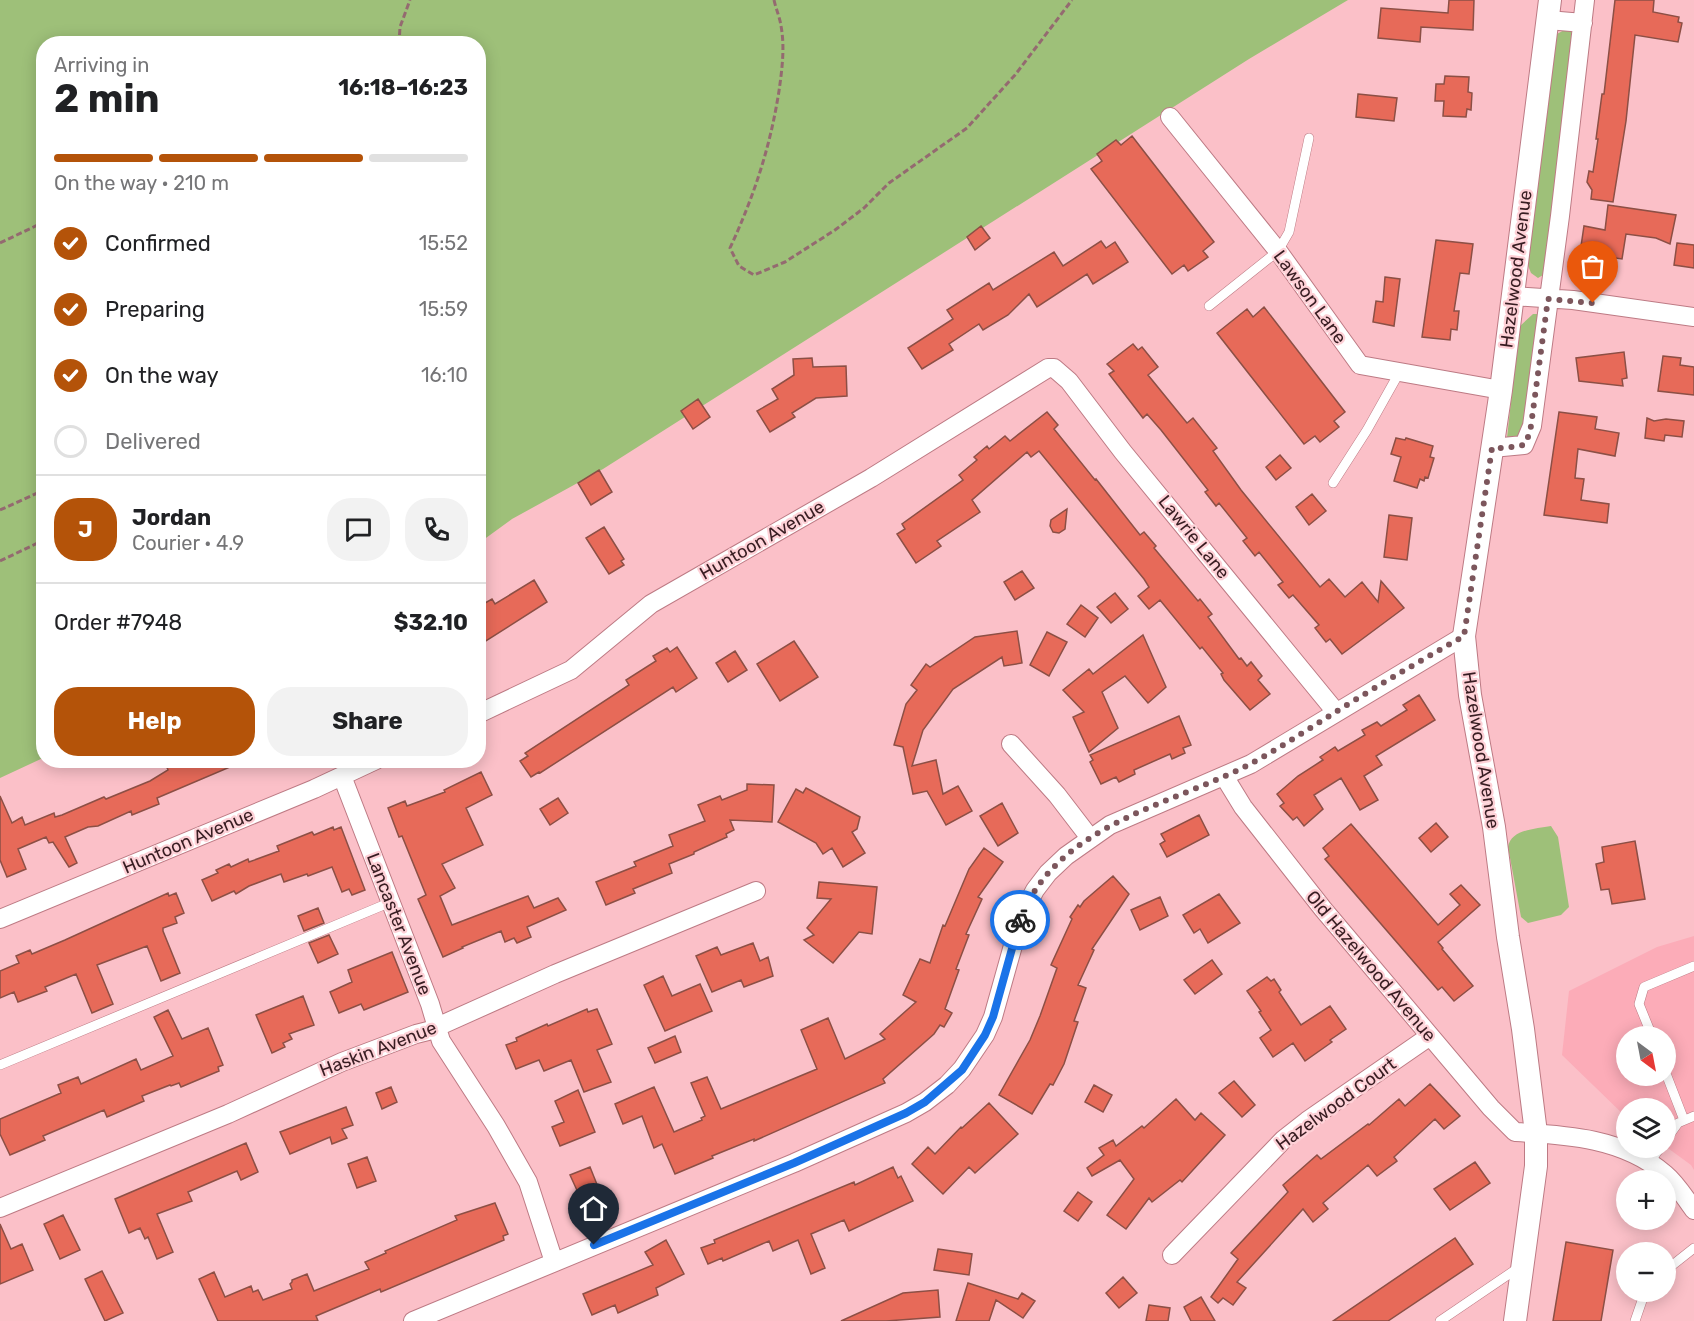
<!DOCTYPE html>
<meta charset="utf-8">
<style>
:root{--surface:#fff;--page:#f2f2f2;--text:#202124;--muted:#757577;--line:#e0e0e0;--accent:#b45309}
body{margin:0;font-family:Rubik,sans-serif;background:var(--page);color:var(--text);height:100vh;display:flex;flex-direction:column;font-size:22px;white-space:nowrap}
*{box-sizing:border-box;margin:0}
p{font-size:20px;color:var(--muted)}
.icon{flex:none;width:33px;height:33px;fill:none;stroke:currentColor;stroke-width:2;stroke-linecap:round;stroke-linejoin:round}
.map{position:relative;flex:1;overflow:hidden}
.side{position:absolute;left:36px;top:36px;width:450px;height:732px;display:flex;flex-direction:column;background:var(--surface);border-radius:24px;box-shadow:0 3px 15px #0003}
.side>*{flex:none}
.needle{width:39px;rotate:148deg}
.controls{position:absolute;left:1616px;top:1026px;display:grid;gap:12px}
.controls a{display:grid;place-items:center;width:60px;height:60px;border-radius:50%;background:var(--surface);box-shadow:0 3px 15px #0003;font-size:30px}
.pin{position:absolute;display:grid;place-items:center;width:51px;height:51px;color:#fff;margin:-62px -26px;border-radius:50% 50% 50% 0;rotate:-45deg;box-shadow:0 0 6px #0007}
.pin .icon{rotate:45deg}
.courier{position:absolute;display:grid;place-items:center;width:60px;height:60px;margin:-30px;border:4px solid #1a73e8;border-radius:50%;background:#fff;color:#222;box-shadow:0 2px 8px #0007}
.summary em{font-style:normal;font-weight:700}
.summary div{display:flex;flex-direction:column-reverse}
.summary{display:flex;align-items:center;justify-content:space-between;height:102px;padding:0 18px}
h1{font-size:39px;font-weight:700;line-height:45px}
.bar{display:grid;grid-template-columns:repeat(4,1fr);gap:9px 6px;align-content:center;height:72px;padding:0 18px}
.bar i{height:8px;border-radius:4px;background:var(--line)}
.bar .selected{background:var(--accent)}
.bar p{grid-column:span 4}
.line{display:flex;align-items:center;gap:15px;padding:0 18px;border-top:2px solid var(--line)}
.line div{flex:1}
.round{display:grid;place-items:center;flex:none;width:63px;height:63px;border-radius:24px;background:var(--page)}
ol{padding:0 18px;list-style:none}
li{display:flex;align-items:center;gap:18px;height:66px}
li p{margin-inline-start:auto}
li .icon{padding:6px;border-radius:50%;background:var(--accent);color:#fff;stroke-width:4}
li:last-child{color:var(--muted)}
li i{width:33px;height:33px;border:3px solid var(--line);border-radius:50%}
.cta{display:flex;gap:12px;margin-top:auto;padding:12px 18px}
.cta a{flex:1;height:69px;border-radius:24px;background:var(--accent);color:#fff;font-size:24px;font-weight:700;line-height:69px;text-align:center}
.cta a+a{background:var(--page);color:var(--text)}
.map>svg:first-child{display:block}
</style>
<div class="map">
<svg width="1694" height="1321" viewBox="0 0 1694 1321">
<rect width="100%" height="100%" fill="#fbc0c8"/>
<!-- built -->
<path fill="#fcacb8" fill-rule="evenodd" d="M1694,936V1170L1691,1165L1665,1146V1108H1626V1117L1562,1055L1569,991L1657,947ZM1626,1036H1665V1076H1626Z"/>
<!-- green -->
<path fill="#9ec079" d="M0,0H1348L1249,59L603,469L512,519L479,543L478,44H44L43,758L0,778Z
M1566,29L1573,32L1575,36L1543,275L1538,278L1531,273L1527,263L1557,34Z
M1533,314H1541L1529,425L1516,439L1507,438L1519,327Z
M1551,826L1558,837L1569,907L1561,915L1528,923L1521,917L1508,847C1511,829 1536,829 1551,826Z"/>
<!-- building -->
<path fill="#e76a59" stroke="#8c4f45" stroke-width="1.5" d="M1449,0H1474L1473,30L1421,27L1420,42L1378,38L1381,8L1448,13Z
M1615,0H1654L1653,12L1679,17L1678,22L1682,23L1678,42L1635,35L1626,121L1613,202L1591,199L1592,190L1587,182L1589,171L1593,172L1598,139H1596L1602,94H1604Z
M1445,76L1469,77L1468,92L1472,93L1471,110L1467,109L1466,117L1443,116L1444,101H1435L1436,84H1444Z
M1358,94L1397,98L1394,121L1356,117Z
M1132,136L1214,242L1203,251L1208,257L1188,271L1184,265L1172,274L1091,169L1102,161L1097,154L1116,140L1121,145Z
M1608,205L1676,215L1670,244L1656,238L1626,234L1622,259L1580,253L1584,226L1605,230Z
M981,226L990,238L975,250L967,237Z
M1436,240L1473,244L1469,274L1460,273L1454,311H1459L1457,330L1451,329L1450,340L1422,337Z
M1101,241L1106,248L1115,242L1128,262L1093,284L1087,274L1037,307L1029,294L1008,315L983,330L979,324L949,344L953,350L922,369L908,348L953,319L947,310L989,283L993,290L1054,252L1063,266Z
M1677,243L1694,245V268L1674,265Z
M1385,277L1400,279L1394,326L1373,322L1376,301L1383,302Z
M1264,307L1345,412L1334,421L1339,427L1320,442L1315,436L1304,444L1217,333L1247,309L1253,317Z
M1133,344L1138,350L1142,347L1158,367L1148,375L1187,423L1193,418L1217,448L1213,451L1241,490L1320,587L1329,579L1345,597L1362,582L1378,602L1381,581L1404,608L1342,654L1330,639L1326,642L1315,628L1319,625L1293,595L1289,598L1278,585L1283,582L1259,552L1255,556L1243,541L1247,538L1219,503L1216,506L1205,492L1208,490L1161,430L1147,414L1143,418L1109,374L1114,371L1107,364Z
M1624,352L1627,378L1622,379L1623,386L1579,381L1576,358Z
M1663,356L1681,358L1680,365L1694,367V395L1658,391Z
M812,358L813,367L846,366L847,396L816,398L792,413L795,417L770,432L757,411L778,399L772,389L794,375L793,359Z
M698,399L710,417L693,429L681,411Z
M1047,412L1058,425L1054,429L1095,480L1096,479L1140,535L1144,532L1156,546L1154,548L1198,601L1200,599L1212,614L1208,617L1239,659L1241,658L1247,666L1251,662L1262,676L1258,680L1270,694L1250,710L1224,680L1221,674L1223,673L1202,647L1200,649L1160,600L1149,609L1138,596L1149,587L1144,579L1039,451L1031,457L1027,452L972,500L980,512L937,541L941,546L916,563L897,534L905,529L902,524L963,480L959,475L977,460L974,457L987,446L989,449L1005,436L1010,441Z
M1559,412L1597,417L1595,429L1619,433L1615,456L1578,449L1575,478L1584,479L1581,500L1609,504L1607,523L1544,515Z
M1647,418L1654,421L1666,419L1684,421L1682,437L1665,435L1664,441L1645,438Z
M1396,438L1405,440L1406,438L1433,446L1430,457L1434,458L1428,478L1425,477L1424,481L1420,479L1417,488L1394,481L1401,457L1391,454Z
M1280,455L1291,468L1276,480L1266,467Z
M599,470L612,492L591,505L578,483Z
M1312,494L1326,511L1309,525L1296,507Z
M1067,509L1065,529L1059,533L1053,532L1050,526L1051,520Z
M1389,515L1412,518L1407,560L1384,557Z
M604,527L624,559L621,561L624,565L609,574L586,538Z
M1022,571L1034,588L1015,600L1004,582Z
M534,580L547,602L478,646V607L492,599L495,604Z
M1115,593L1128,609L1111,623L1097,607Z
M1081,605L1098,618L1085,637L1067,624Z
M1017,631L1022,663L1004,666L1002,657L953,689L923,730L912,766L936,760L943,794L958,786L972,811L946,825L927,791L913,794L903,747L894,745L906,704L917,690L911,685L926,664L930,667L975,637Z
M1047,632L1067,642L1049,676L1030,665Z
M1143,635L1166,687L1148,703L1125,676L1102,692L1118,728L1089,752L1073,717L1084,712L1063,690L1089,669L1093,674Z
M794,641L818,677L780,701L757,664Z
M677,647L697,678L676,692L673,687L540,773L539,772L531,777L520,761L528,756L525,753L629,685L626,680L656,661L653,656L667,648L670,652Z
M735,651L747,670L728,682L716,663Z
M1419,695L1435,720L1376,756L1382,765L1364,776L1378,800L1360,810L1341,778L1314,795L1323,809L1304,826L1297,817L1293,820L1280,806L1284,803L1277,794L1298,776L1323,760L1320,757L1335,747L1338,751L1365,735L1362,730L1377,722L1381,726L1407,710L1403,705Z
M1179,716L1191,745L1183,748L1185,753L1172,759L1170,754L1134,770L1135,774L1119,782L1116,777L1101,784L1090,762L1093,760L1090,755Z
M164,760L244,761L157,798L159,804L132,815L131,811L98,826L88,827L65,837L77,863L69,867L53,842L49,843L46,837L18,849L26,869L7,877L0,860V796L12,823L22,817L25,825L54,813L55,817L62,815L104,797L106,799L150,781L168,770Z
M481,772L492,795L466,808L483,845L442,864L455,888L440,896L452,925L528,896L534,908L558,898L566,910L527,927L531,937L517,943L514,938L505,942L501,931L462,947L463,948L443,957L418,899L426,895L402,836L399,837L388,808L405,801L407,806L445,792L444,790Z
M747,784L774,785L772,822L730,820L734,830L726,834L727,837L694,852V854L669,864L672,873L633,889L635,893L606,905L596,882L636,866L634,862L673,846L669,835L705,821L698,805L720,796L722,800L747,790Z
M806,788L860,817L857,829L852,832L865,853L843,867L832,848L823,854L816,843L778,822L796,789L803,793Z
M558,798L568,813L550,825L540,809Z
M1002,803L1018,833L998,846L980,816Z
M1199,815L1209,835L1167,857L1160,844L1165,841L1161,834Z
M1436,823L1448,837L1431,852L1419,838Z
M1351,824L1438,925L1460,905L1450,894L1461,885L1480,905L1438,942L1443,948L1442,949L1473,986L1454,1001L1442,987L1438,990L1325,859L1329,856L1323,848Z
M333,827L334,830L341,827L365,890L352,895L349,889L342,892L332,867L308,876L307,874L284,882L281,874L249,886L236,894L234,891L212,901L202,880L218,873L216,870L229,864L231,867L248,859L249,862L279,851L277,846L312,832L314,835Z
M1635,841L1645,899L1612,904L1609,889L1601,890L1596,864L1604,862L1602,847Z
M984,848L1003,862L978,897L982,899L966,934L969,935L956,969L959,970L945,1009L952,1013L944,1027L940,1025L934,1034L883,1079L885,1083L754,1141V1139L712,1156L713,1158L675,1174L662,1144L654,1148L642,1116L623,1124L615,1104L654,1087L674,1132L702,1120L701,1118L705,1116L691,1083L707,1077L721,1109L817,1069L801,1030L828,1018L845,1059L885,1039L880,1034L916,1002L903,995L920,959L930,963L943,925L945,926L969,869Z
M1113,876L1129,894L1092,949L1094,950L1078,985L1086,988L1074,1021L1078,1022L1064,1064L1053,1085L1050,1084L1032,1114L999,1095L1030,1040L1040,1016L1057,968L1051,965L1072,919L1070,917L1078,905L1080,907L1084,901Z
M819,882L877,887L872,934L859,932L833,963L804,940L814,935L807,928L831,899L817,898Z
M168,893L169,896L176,893L184,913L175,917L177,923L163,928V931L180,973L161,981L147,946L97,965L113,1004L92,1013L76,974L45,987L47,991L18,1002L14,992L0,998V971L19,963L16,956L30,950L32,954L65,940Z
M1219,894L1240,923L1208,943L1200,929L1194,933L1183,915Z
M1160,897L1168,916L1140,930L1131,910Z
M318,908L324,923L304,931L298,916Z
M329,935L338,954L318,963L309,943Z
M753,943L760,961L768,957L773,976L744,987L741,980L712,992L696,956L717,947L721,955Z
M392,952L408,992L364,1010L361,1004L339,1013L330,992L352,982L348,970Z
M1212,960L1222,974L1195,994L1184,980Z
M663,976L672,996L700,984L712,1011L665,1031L644,985Z
M1267,977L1271,981L1274,979L1281,990L1279,992L1301,1025L1330,1006L1346,1029L1330,1040L1332,1042L1305,1061L1293,1043L1273,1057L1260,1038L1271,1030L1259,1012L1261,1011L1247,991Z
M303,996L314,1025L289,1034L292,1039L283,1043L285,1047L272,1053L256,1015Z
M587,1009L588,1012L597,1009L612,1044L597,1050L611,1082L584,1092L571,1060L544,1071L539,1060L516,1069L506,1045L517,1041L516,1038L547,1024L548,1026Z
M168,1010L182,1039L208,1028L223,1065L218,1067L219,1071L181,1087L179,1083L171,1086L170,1085L142,1096L144,1101L107,1117L104,1110L43,1136L45,1140L10,1155L0,1134V1119L61,1093L58,1085L78,1077L81,1084L136,1059L141,1070L173,1056L154,1017Z
M675,1036L681,1052L655,1063L648,1048Z
M1234,1081L1255,1105L1242,1117L1219,1093Z
M1430,1084L1460,1116L1444,1129L1435,1119L1394,1157L1397,1161L1377,1176L1368,1165L1323,1203L1328,1209L1313,1222L1303,1209L1237,1282L1246,1288L1233,1305L1223,1298L1218,1303L1211,1297L1238,1259L1231,1253L1288,1192L1283,1185L1317,1155L1321,1159L1368,1124L1369,1125L1399,1099L1405,1106Z
M1094,1085L1112,1095L1103,1112L1085,1102Z
M391,1087L397,1102L382,1109L376,1093Z
M578,1090L595,1132L560,1146L552,1127L564,1122L555,1101Z
M1176,1099L1195,1120L1201,1113L1225,1135L1182,1182L1180,1180L1152,1202L1149,1198L1126,1229L1107,1215L1134,1179L1120,1160L1092,1176L1087,1168L1104,1155L1099,1148L1113,1140L1116,1146L1142,1126L1144,1128Z
M989,1103L1018,1134L975,1173L969,1167L943,1194L912,1164L928,1147L935,1154L961,1127L962,1128Z
M346,1107L353,1125L342,1129L347,1138L332,1144L330,1137L290,1154L280,1132Z
M246,1143L258,1172L241,1180L237,1171L188,1192L192,1201L157,1214L173,1252L157,1259L148,1237L145,1239L140,1228L129,1233L115,1199Z
M367,1157L376,1181L357,1188L348,1164Z
M1475,1162L1490,1183L1450,1210L1434,1189Z
M590,1167L604,1202L586,1210L570,1175Z
M893,1167L898,1178L901,1176L913,1201L849,1231L844,1220L811,1234L825,1268L811,1274L798,1240L773,1251L769,1241L723,1261L722,1258L708,1264L701,1248L715,1243L714,1240L854,1182L855,1185Z
M1078,1192L1092,1202L1078,1221L1064,1211Z
M495,1203L508,1234L503,1236L504,1240L381,1292L380,1289L316,1316L318,1321H218L199,1279L214,1272L225,1297L251,1286L253,1292L258,1290L263,1300L292,1289L290,1284L292,1282V1280L307,1274L314,1291L369,1269L365,1262L386,1253L385,1251L457,1220L455,1216Z
M63,1215L80,1250L60,1259L44,1224Z
M0,1224L11,1249L22,1244L33,1270L0,1284Z
M1455,1238L1473,1264L1388,1321H1333Z
M666,1240L684,1274L656,1288L658,1295L618,1313L615,1305L592,1315L583,1294L653,1265L645,1252Z
M1566,1242L1613,1250L1601,1321H1553Z
M938,1249L972,1254L969,1275L934,1270Z
M102,1271L123,1313L105,1321L85,1279Z
M1123,1277L1137,1293L1119,1308L1106,1293Z
M968,1283L1018,1299L1022,1293L1035,1301L1023,1318L996,1300L989,1321H956Z
M938,1290L940,1317L886,1321H841L903,1293Z
M1201,1297L1215,1321H1191L1184,1307Z
M1149,1305L1170,1308L1168,1321H1146Z"/>
<g fill="none" stroke-linecap="round" stroke-linejoin="round">
<defs>
<path id="service" d="M1209,306L1278,251L1289,232L1309,138
M1333,483L1367,430L1399,373
M1652,1036L1639,1004L1644,987L1694,966
M0,1065L391,902
M1665,1071L1684,1120
M1665,1141L1678,1123L1694,1116
M1649,1163L1660,1148
M1665,1271L1694,1248
M1440,1321L1518,1268
M1635,1321L1645,1292"/>
<path id="minor" d="M1548,20L1583,23
M1170,117L1278,251L1360,365L1501,390
M1512,296L1573,300L1694,317
M1492,448L1524,445L1532,426L1560,216L1585,0
M478,714L571,670L651,604L871,478L1048,368H1054L1069,381L1123,452L1336,712
M1011,744L1057,795L1090,838
M342,776L430,1004L441,1041L496,1126L528,1182L554,1262
M1224,776L1243,807L1323,909L1491,1108L1515,1132C1567,1135 1623,1138 1665,1174C1677,1184 1685,1198 1694,1210
M0,919L314,789L376,760
M0,1208L228,1114L342,1062L416,1034L428,1031L555,974L756,891
M1172,1255L1284,1139L1307,1121L1430,1036
M413,1321L794,1163L906,1113L925,1102L947,1085L962,1069L985,1035L993,1017L1021,917L1035,890L1048,873L1066,856L1110,825L1251,764L1464,636"/>
<path id="tertiary" d="M1515,1321L1536,1166V1133L1523,1029L1508,937L1494,827L1470,695L1464,636L1501,390L1550,0"/>
</defs>
<!-- service casing -->
<use href="#service" stroke="#bd7a84" stroke-width="10"/>
<!-- minor casing -->
<use href="#minor" stroke="#bd7a84" stroke-width="20"/>
<!-- tertiary casing -->
<use href="#tertiary" stroke="#bd7a84" stroke-width="24"/>
<!-- path -->
<path stroke="#946a70" stroke-width="3" stroke-dasharray="6 3" stroke-linecap="butt" d="M774,0C776,9 780,18 781,26C785,47 782,70 779,91C770,148 754,196 730,248L739,266L754,275L785,262L835,230L864,208L889,183L967,128L1015,75L1072,0
M399,44L400,27L410,0
M0,243L44,222
M0,510L44,490
M0,561L44,540"/>
<!-- service -->
<use href="#service" stroke="#fff" stroke-width="9"/>
<!-- minor -->
<use href="#minor" stroke="#fff" stroke-width="18"/>
<!-- tertiary -->
<use href="#tertiary" stroke="#fff" stroke-width="22"/>
</g>
<g fill="none" stroke-linecap="round" stroke-linejoin="round">
<!-- done -->
<path stroke="#7c565c" stroke-width="6" stroke-dasharray="0 10.8" d="M1020,920C1057,823 1171,806 1252,763C1280,748 1307,730 1334,713C1377,686 1420,661 1464,636L1492,448H1506L1524,445L1530,433L1548,299L1593,303"/>
<!-- route -->
<path stroke="#1a73e8" stroke-width="8" d="M594,1245L794,1163L906,1113L925,1102L962,1070L985,1035L993,1017L1020,920"/>
</g>
<g text-anchor="middle" stroke-width="4.5" stroke-linejoin="round" paint-order="stroke">
<!-- street labels -->
<g font-size="18" fill="#381d22" stroke="#fed1d7">
<text transform="translate(1516 269) rotate(-83)" y="6">Hazelwood Avenue</text>
<text transform="translate(1310 297) rotate(54)" y="6">Lawson Lane</text>
<text transform="translate(1194 537) rotate(51)" y="6">Lawrie Lane</text>
<text transform="translate(762 540) rotate(-30)" y="6">Huntoon Avenue</text>
<text transform="translate(1481 750) rotate(81)" y="6">Hazelwood Avenue</text>
<text transform="translate(188 841) rotate(-23)" y="6">Huntoon Avenue</text>
<text transform="translate(399 924) rotate(69)" y="6">Lancaster Avenue</text>
<text transform="translate(1371 966) rotate(50)" y="6">Old Hazelwood Avenue</text>
<text transform="translate(378 1049) rotate(-21)" y="6">Haskin Avenue</text>
<text transform="translate(1336 1104) rotate(-36)" y="6">Hazelwood Court</text>
</g>
</g>
</svg>
<div class="controls">
<a><svg class="needle" viewBox="-14 -14 28 28"><path d="M0-13l5 13h-10z" fill="#e53935"/><path d="M0 13l5-13h-10z" fill="#757577"/></svg></a>
<a><svg class="icon" aria-label="layers" viewBox="0 0 24 24"><path d="M12 4l9 5-9 5-9-5zM3 14l9 5 9-5"/></svg></a>
<a>+</a>
<a>−</a>
</div>
<div class="pin" style="left:1593px;top:303px;background:#ea580c"><svg class="icon" aria-label="bag" viewBox="0 0 24 24"><path d="M5 8h14l-1 12H6zM9 8a3 3 0 0 1 6 0"/></svg></div>
<div class="pin" style="left:594px;top:1245px;background:#1f2937"><svg class="icon" aria-label="home" viewBox="0 0 24 24"><path d="M3 11l9-7 9 7M6 9v11h12V9"/></svg></div>
<div class="courier" style="left:1020px;top:920px"><svg class="icon" aria-label="bike" viewBox="0 0 24 24"><circle cx="6" cy="16" r="4"/><circle cx="18" cy="16" r="4"/><path d="M6 16l4-8h5l3 8M10 8l3 8H6M13 5h3"/></svg></div>
<section class="side">
<div class="summary"><div><h1>2 min</h1><p>Arriving in</p></div><em>16:18–16:23</em></div>
<div class="bar"><i class="selected"></i><i class="selected"></i><i class="selected"></i><i></i><p>On the way · 210 m</p></div>
<ol>
<li><svg class="icon" aria-label="check" viewBox="0 0 24 24"><path d="M5 12l5 5 9-10"/></svg>Confirmed<p>15:52</p></li>
<li><svg class="icon" aria-label="check" viewBox="0 0 24 24"><path d="M5 12l5 5 9-10"/></svg>Preparing<p>15:59</p></li>
<li><svg class="icon" aria-label="check" viewBox="0 0 24 24"><path d="M5 12l5 5 9-10"/></svg>On the way<p>16:10</p></li>
<li><i></i>Delivered</li>
</ol>
<div class="line" style="height:108px"><b class="round" style="background:var(--accent);color:#fff">J</b><div><b>Jordan</b><p>Courier · 4.9</p></div><a class="round"><svg class="icon" aria-label="chat" viewBox="0 0 24 24"><path d="M4 5h16v11H9l-5 4z"/></svg></a><a class="round"><svg class="icon" aria-label="phone" viewBox="0 0 24 24"><path d="M5 4h4l2 5-3 2q2 4 5 5l2-3 5 2v4C11 20 4 13 5 4z"/></svg></a></div>
<div class="line" style="height:78px"><div>Order #7948</div><b>$32.10</b></div>
<div class="cta"><a>Help</a><a>Share</a></div>
</section>
</div>
